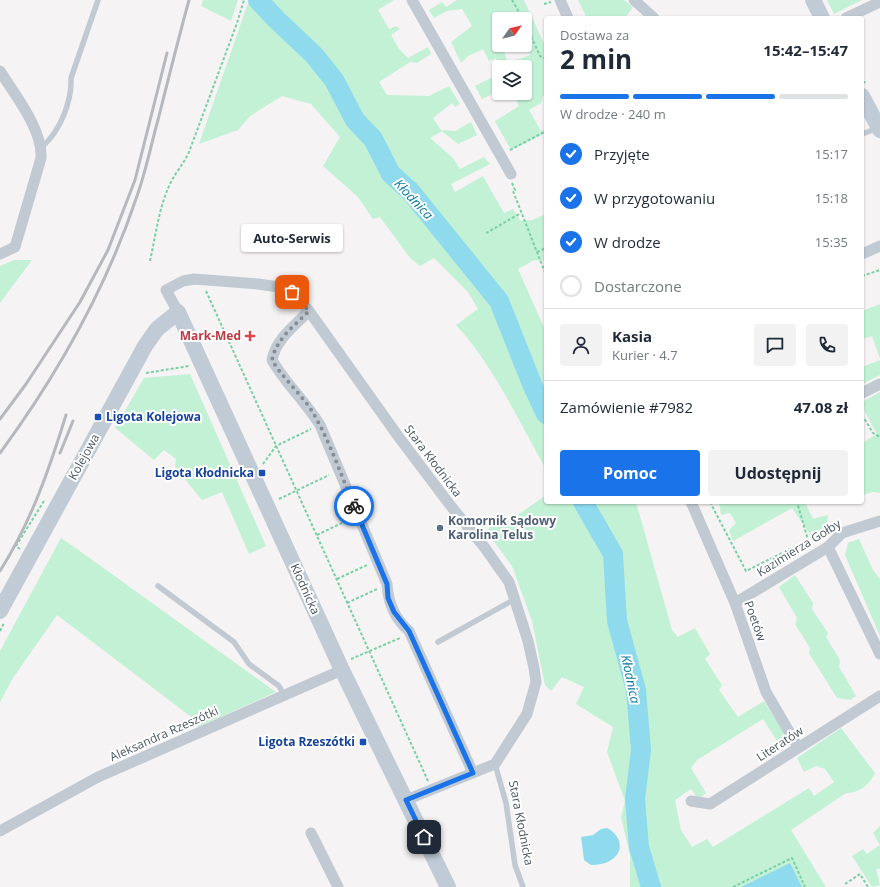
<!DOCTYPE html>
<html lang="pl">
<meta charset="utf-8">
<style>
:root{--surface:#fff;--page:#f2f2f3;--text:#1f2937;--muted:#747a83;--line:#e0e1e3;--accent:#1a73e8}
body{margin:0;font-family:"Open Sans",sans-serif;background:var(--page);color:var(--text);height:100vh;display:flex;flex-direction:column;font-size:15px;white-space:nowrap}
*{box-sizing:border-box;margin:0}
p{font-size:13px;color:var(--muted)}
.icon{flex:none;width:22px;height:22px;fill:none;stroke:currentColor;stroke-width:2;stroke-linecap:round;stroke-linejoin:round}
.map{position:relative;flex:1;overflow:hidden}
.drawer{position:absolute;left:544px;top:16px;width:320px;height:488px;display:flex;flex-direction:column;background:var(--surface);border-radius:4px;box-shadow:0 1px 3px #0004}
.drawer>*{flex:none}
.needle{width:26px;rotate:56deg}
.controls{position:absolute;left:492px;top:12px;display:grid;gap:8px}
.controls a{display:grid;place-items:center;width:40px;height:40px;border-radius:4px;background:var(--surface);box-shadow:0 1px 3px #0004;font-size:20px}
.pin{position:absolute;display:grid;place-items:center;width:34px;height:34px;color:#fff;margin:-17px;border-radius:8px;box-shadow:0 2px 6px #0006}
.courier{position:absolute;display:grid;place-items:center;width:40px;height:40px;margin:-20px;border:3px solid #1a73e8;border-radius:50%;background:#fff;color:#222;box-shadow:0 1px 5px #0007}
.bubble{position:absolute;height:28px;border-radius:4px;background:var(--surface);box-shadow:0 1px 3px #0004;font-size:13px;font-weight:700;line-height:28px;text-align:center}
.headline em{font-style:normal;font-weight:700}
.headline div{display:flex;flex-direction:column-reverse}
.headline{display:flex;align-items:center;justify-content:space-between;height:68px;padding:0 16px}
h1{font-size:26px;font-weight:700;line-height:30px}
.bar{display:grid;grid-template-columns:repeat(4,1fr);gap:6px 4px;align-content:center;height:48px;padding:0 16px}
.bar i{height:5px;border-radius:3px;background:var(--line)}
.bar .current{background:var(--accent)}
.bar p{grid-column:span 4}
.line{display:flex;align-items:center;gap:10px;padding:0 16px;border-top:1px solid var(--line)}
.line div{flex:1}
.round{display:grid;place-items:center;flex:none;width:42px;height:42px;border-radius:4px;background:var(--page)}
ol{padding:0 16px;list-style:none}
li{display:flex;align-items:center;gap:12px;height:44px}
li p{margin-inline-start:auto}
li .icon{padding:4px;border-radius:50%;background:var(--accent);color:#fff;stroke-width:4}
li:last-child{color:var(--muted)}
li i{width:22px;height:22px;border:2px solid var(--line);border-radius:50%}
.primary-button{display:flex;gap:8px;margin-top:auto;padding:8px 16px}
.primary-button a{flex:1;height:46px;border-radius:4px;background:var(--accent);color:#fff;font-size:16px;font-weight:700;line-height:46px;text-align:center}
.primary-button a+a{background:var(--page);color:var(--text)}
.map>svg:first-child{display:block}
</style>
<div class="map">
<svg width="880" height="887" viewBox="0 0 880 887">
<rect width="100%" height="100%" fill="#f5f3f3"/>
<!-- green -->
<path fill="#c3f1d5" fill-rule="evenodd" d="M203,0H238L231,21L201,6Z
M249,0H394L378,10L389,29L396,26L400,29L391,35L399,49L408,58L428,47L431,54L417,63L410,62L379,82L387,95L429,96L449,86L460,104L455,107L452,103L433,118L441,130L455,131L471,122L477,135L458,144L442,131L430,138L453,158L460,169L484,157L490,164L451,184L455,192L483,176L504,213L513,209L521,221L532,220L546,214V261L534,260L518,269L546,332V469C518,420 494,366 456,325L478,309L468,292L434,258L420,266L410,258L380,217L373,219L358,197L323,166L340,137L311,104L282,96L250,116L238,130L199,144Z
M457,0H524L546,48V95L543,96L541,103L529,110L541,131L546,129V133L511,150L495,121L519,106L516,99L518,96L517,93H525V67H501L496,58L489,61L483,49L468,56L461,63L451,42L472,26L462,9L447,11L434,18L429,10L442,2L446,7ZM499,19H525V40L530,55L508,63L502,45H499Z
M578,0H624L633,7L625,18H587Z
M827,0H862L834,14Z
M499,74V91L482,99L475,86Z
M14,260H32L0,303V266Z
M880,304V359L872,336L862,339V311Z
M880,360V375L862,384V367Z
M190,374L266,546L249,554L222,492L202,500L175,467L176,459L164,450L154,460L115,428L144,378Z
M880,392V493L873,492L862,495V443L877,434L862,406L864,401Z
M546,495V502H636L672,630L678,637L695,628L710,654L705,659L722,685L719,690L738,717L764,701L787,737L779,744L763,719L697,760L691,768L706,793L698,799L691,789L675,800L681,830L692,847L707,839L713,847L809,788L814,796L834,782L825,769L816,766L804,772L797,758L841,728L875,773C869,785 860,793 846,793L791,830L826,887H630V855L621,817L625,801L607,752L613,727L576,704L584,687L562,677L551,691L545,685L532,621L512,566L486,531L504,515L508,522Z
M719,502H805L813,519L828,515L826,532L812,537L792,508L733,541L729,530L736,523L730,513L721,515Z
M61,538L77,549L276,692L198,727L190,716L57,615L13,678L0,702V651Z
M859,539L873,570L880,579V636L845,555L848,543Z
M795,575L813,603L812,609L828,633L826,637L840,660L839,667L856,696L850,700L837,698L809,653L810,648L795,624L797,618L779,587Z
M880,826V869H876L880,885L872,887L852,856L863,849L867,854L880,845L873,833Z"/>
<!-- water -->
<path fill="#90daee" d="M607,828C618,833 625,847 615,857C609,863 600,865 591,865L584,860L581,837L593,835L601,829Z
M790,863L802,887H741Z"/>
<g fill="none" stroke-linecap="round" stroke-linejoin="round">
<!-- river -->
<path stroke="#90daee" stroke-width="20" d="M258,0L276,19L314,55L334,80L355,120L373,139L391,174L410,191L499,301L532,384L546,414
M583,502L613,554L617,621L636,690L641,750L635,799L639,847L651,887"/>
<!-- path -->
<path stroke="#7ad0a6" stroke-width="2" stroke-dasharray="3 2" stroke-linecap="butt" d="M512,0L523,19
M544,4L551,2
M525,23L540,56L546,59
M862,77L865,83
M510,150L546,131
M512,183L515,190L513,191L546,275
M486,233L521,213
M537,252L546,248
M150,261C156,234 159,206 171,182C176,172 184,163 189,152L237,23L244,0
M862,276L880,270
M206,291L428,781
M146,373L189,366
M862,415L873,433L880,437
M263,464L276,446L311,429
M279,499L329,475
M710,502L746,571L808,540L797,502
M317,535L348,520
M20,549L16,546L44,501
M337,579L367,565
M347,603L377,589
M0,631L4,623
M351,659L400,638
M845,884L860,874L868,887
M733,887L792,858L805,887"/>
<!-- lane -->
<path stroke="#c1cad2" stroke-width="5.5" d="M862,134L878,128
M42,147C60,131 72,102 71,78L98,0
M158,586L234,642L249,664L279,686L284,695
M438,642L515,599
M495,764L506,803L515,865L523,887"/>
<!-- street -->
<path stroke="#c1cad2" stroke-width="11" d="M412,0L511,174
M560,0L568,18
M634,0L654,18
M846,18L880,2
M0,71C15,95 43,130 41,158L15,247L0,254
M862,254L880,246
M309,311C295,325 276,339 272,360C285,383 306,402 320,425L387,584C388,603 394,618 409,631L473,773
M178,312L166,290L183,281L194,279L258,284L279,287L292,291L309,311L398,436L450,505L485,548L509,582L528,641L534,668L536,682L527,714L495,764L406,800
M862,393L880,384
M691,502L735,603L766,692L798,747
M828,547L880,654
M735,603L828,547L842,533L880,521
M691,801L710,804L880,696
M0,831L98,777L342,670
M311,833L338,887"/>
<!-- secondary -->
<path stroke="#c1cbd6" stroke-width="16" d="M813,0L822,18
M862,96L880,130
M0,611L145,346L157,329L178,312L342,670L448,887"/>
<!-- rail -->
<path stroke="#b5b8bd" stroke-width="3" d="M0,419L26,384L80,302L108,250L135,180L167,53
M0,453C58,374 106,289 137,196C146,171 151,145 158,120C168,80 178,40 189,0
M60,453L73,421
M0,571C31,522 49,470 66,415"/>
</g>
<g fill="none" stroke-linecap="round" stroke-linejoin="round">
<!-- done -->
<path stroke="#868d94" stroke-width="4" stroke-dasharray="0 7.2" d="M292,292L309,311C295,325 276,339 272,360C282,377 298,391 310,408C329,438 340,473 354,506"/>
<!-- route -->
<path stroke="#1a73e8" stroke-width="5" d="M354,506L387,584L388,598L394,612L409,631L473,773L406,800L424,837"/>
</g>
<!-- markers -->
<path fill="#e0444e" stroke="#fff" stroke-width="1.5" d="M248 330h4v4h4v4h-4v4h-4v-4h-4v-4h4z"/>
<g fill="#1a4fb4" stroke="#fff" stroke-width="1.5">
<rect x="94" y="413" width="8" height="8" rx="2"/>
<rect x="258" y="469" width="8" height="8" rx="2"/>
<rect x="359" y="738" width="8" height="8" rx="2"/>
</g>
<circle fill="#5c6f8a" stroke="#fff" stroke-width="1.5" cx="440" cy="528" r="4"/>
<g text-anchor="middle" stroke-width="4" stroke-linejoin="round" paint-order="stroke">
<!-- health labels -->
<g font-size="12" font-weight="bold" fill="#be3a42" stroke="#fff" text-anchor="end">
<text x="241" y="340">Mark-Med</text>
</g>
<!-- transit labels -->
<g font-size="12" font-weight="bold" fill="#164399" stroke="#fff" text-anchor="end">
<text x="106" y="421" text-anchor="start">Ligota Kolejowa</text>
<text x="254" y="477">Ligota Kłodnicka</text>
<text x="355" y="746">Ligota Rzeszótki</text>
</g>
<!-- street labels -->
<g font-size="12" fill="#4a5661" stroke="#fff">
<text transform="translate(84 457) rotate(-61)" y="4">Kolejowa</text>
<text transform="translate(433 461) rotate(53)" y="4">Stara Kłodnicka</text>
<text transform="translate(799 548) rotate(-32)" y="4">Kazimierza Gołby</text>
<text transform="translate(305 589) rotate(66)" y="4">Kłodnicka</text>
<text transform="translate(755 621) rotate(70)" y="4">Poetów</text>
<text transform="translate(164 734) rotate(-24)" y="4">Aleksandra Rzeszótki</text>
<text transform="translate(780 744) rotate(-33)" y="4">Literatów</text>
<text transform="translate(521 823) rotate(79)" y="4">Stara Kłodnicka</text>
</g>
<!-- service labels -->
<g font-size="12" font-weight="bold" fill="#4e5e75" stroke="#fff" text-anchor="start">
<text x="448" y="525">Komornik Sądowy<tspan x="448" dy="14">Karolina Telus</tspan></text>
</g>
<!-- water labels -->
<g font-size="13" font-style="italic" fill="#0c7c9b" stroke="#fff">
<text transform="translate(414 199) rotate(47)" y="5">Kłodnica</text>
<text transform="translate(631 679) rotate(78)" y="5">Kłodnica</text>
</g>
</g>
</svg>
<div class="controls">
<a><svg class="needle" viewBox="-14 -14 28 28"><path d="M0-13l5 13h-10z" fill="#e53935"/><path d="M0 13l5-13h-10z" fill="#747a83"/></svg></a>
<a><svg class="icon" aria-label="layers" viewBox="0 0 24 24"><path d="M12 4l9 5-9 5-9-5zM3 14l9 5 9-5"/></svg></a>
</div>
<div class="pin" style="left:292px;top:292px;background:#ea580c"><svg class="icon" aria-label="bag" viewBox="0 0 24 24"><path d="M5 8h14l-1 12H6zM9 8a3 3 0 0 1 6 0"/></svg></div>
<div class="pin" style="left:424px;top:837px;background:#1f2937"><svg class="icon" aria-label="home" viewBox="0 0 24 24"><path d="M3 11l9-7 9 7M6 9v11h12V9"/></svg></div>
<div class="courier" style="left:354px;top:506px"><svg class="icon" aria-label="bike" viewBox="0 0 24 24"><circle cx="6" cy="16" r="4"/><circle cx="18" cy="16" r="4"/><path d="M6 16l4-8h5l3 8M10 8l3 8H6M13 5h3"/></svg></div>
<div class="bubble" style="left:241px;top:224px;width:102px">Auto-Serwis</div>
<section class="drawer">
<div class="headline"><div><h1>2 min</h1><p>Dostawa za</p></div><em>15:42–15:47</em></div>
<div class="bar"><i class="current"></i><i class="current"></i><i class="current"></i><i></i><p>W drodze · 240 m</p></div>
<ol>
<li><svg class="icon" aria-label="check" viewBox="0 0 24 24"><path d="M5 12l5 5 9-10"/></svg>Przyjęte<p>15:17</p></li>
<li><svg class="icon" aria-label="check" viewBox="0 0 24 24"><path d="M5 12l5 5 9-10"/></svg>W przygotowaniu<p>15:18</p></li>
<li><svg class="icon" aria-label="check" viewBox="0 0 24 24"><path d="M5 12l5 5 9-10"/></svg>W drodze<p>15:35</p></li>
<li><i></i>Dostarczone</li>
</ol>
<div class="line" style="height:72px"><a class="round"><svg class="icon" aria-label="person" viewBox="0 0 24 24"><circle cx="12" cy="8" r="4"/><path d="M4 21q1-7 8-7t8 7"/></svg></a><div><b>Kasia</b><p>Kurier · 4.7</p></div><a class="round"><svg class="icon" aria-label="chat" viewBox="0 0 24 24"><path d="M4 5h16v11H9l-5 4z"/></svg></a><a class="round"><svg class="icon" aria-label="phone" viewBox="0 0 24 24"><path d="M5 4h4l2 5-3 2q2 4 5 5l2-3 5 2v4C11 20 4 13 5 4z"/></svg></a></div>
<div class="line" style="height:52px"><div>Zamówienie #7982</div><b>47.08 zł</b></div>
<div class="primary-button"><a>Pomoc</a><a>Udostępnij</a></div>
</section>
</div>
